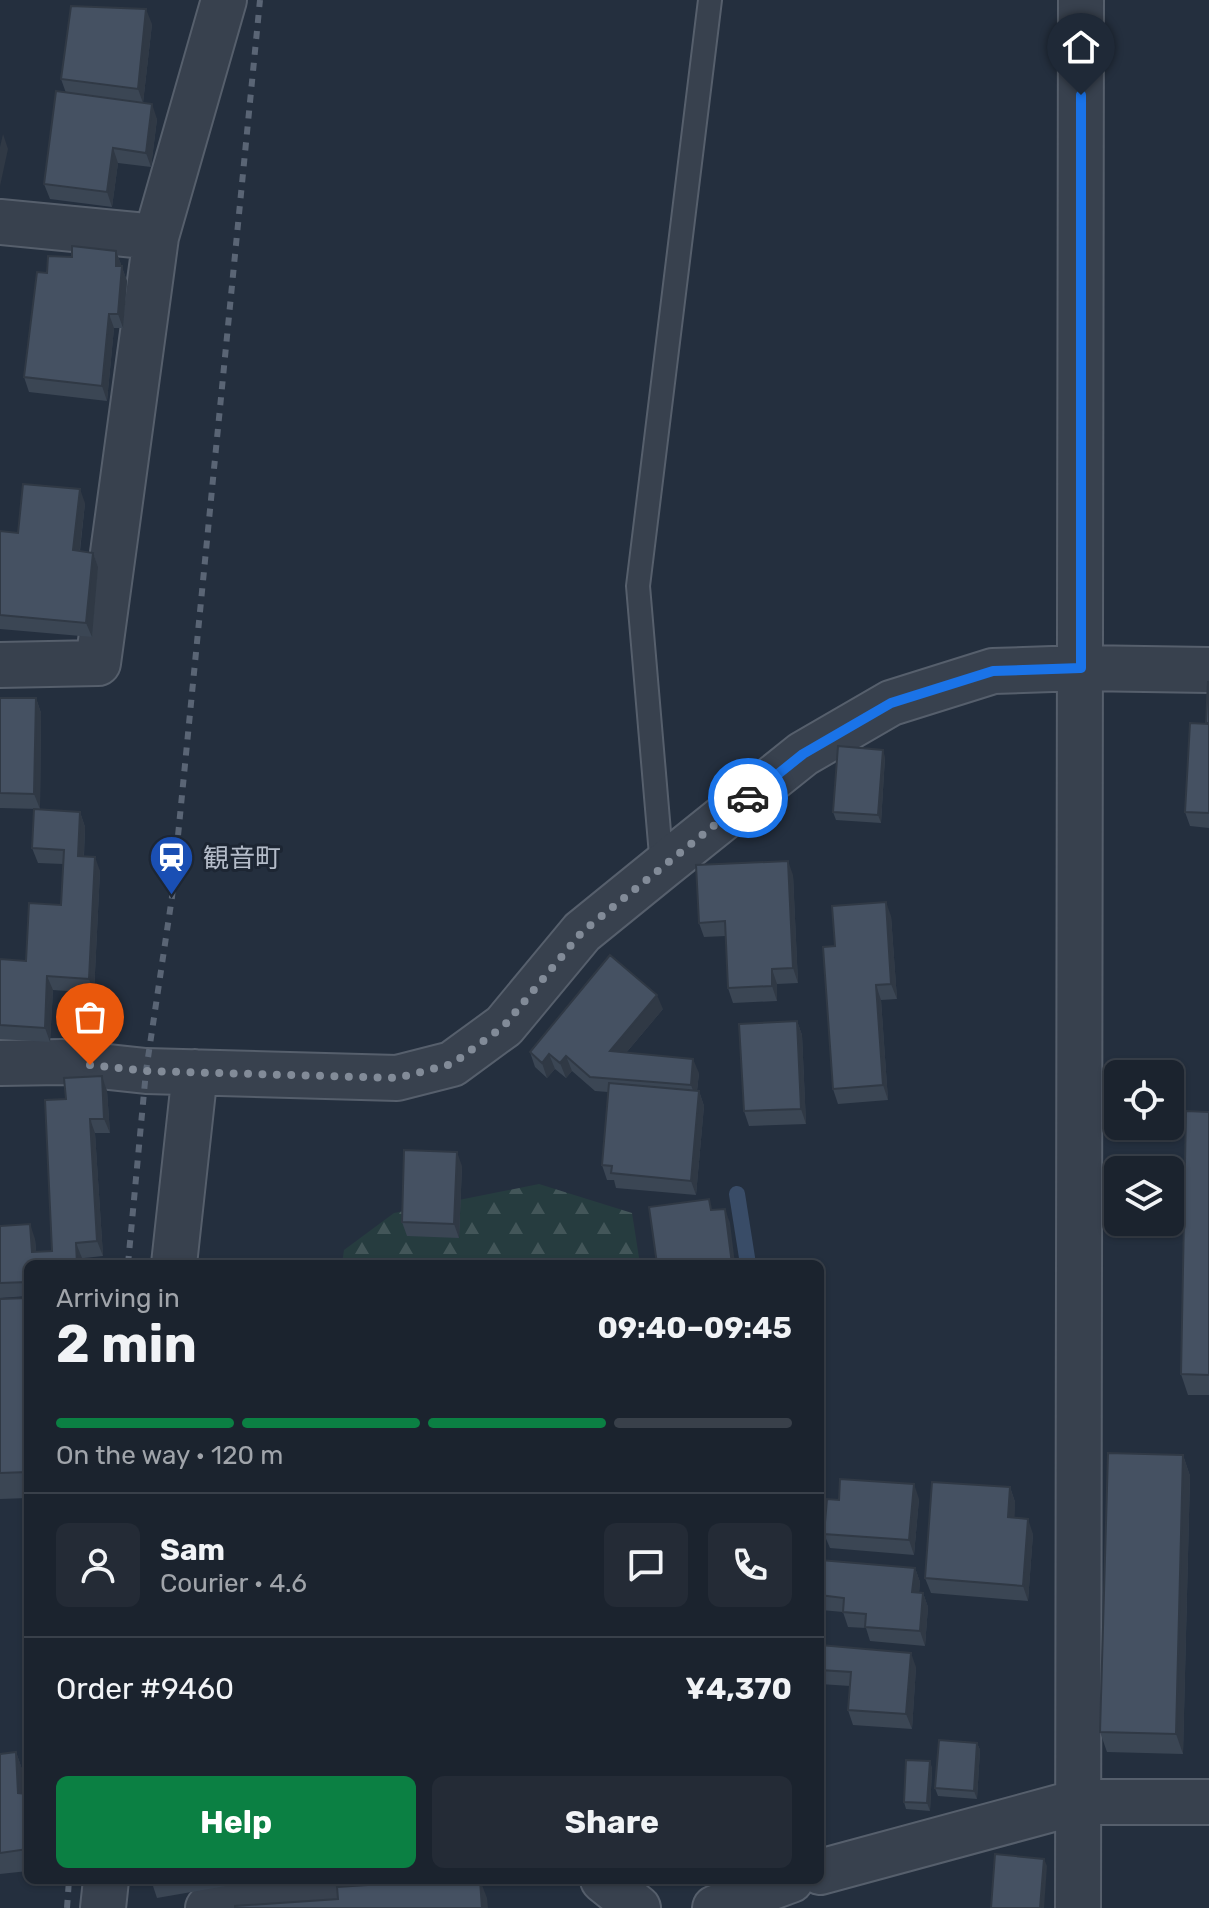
<!DOCTYPE html>
<meta charset="utf-8">
<style>
:root{--surface:#1b232e;--page:#242b36;--text:#f1f3f6;--muted:#a0a4aa;--line:#39404a;--accent:#0b8043}
body{margin:0;font-family:Rubik,"Noto Sans JP",sans-serif;background:var(--page);color:var(--text);height:100vh;display:flex;flex-direction:column;font-size:30px;white-space:nowrap}
*{box-sizing:border-box;margin:0}
p{font-size:26px;color:var(--muted)}
.icon{flex:none;width:44px;height:44px;fill:none;stroke:currentColor;stroke-width:2;stroke-linecap:round;stroke-linejoin:round}
.map{position:relative;flex:1;overflow:hidden}
.side{position:absolute;left:24px;top:1260px;width:800px;height:624px;display:flex;flex-direction:column;background:var(--surface);border-radius:12px;box-shadow:0 2px 6px #0004,0 0 0 2px var(--line)}
.side>*{flex:none}
.controls{position:absolute;left:1104px;top:1060px;display:grid;gap:16px}
.controls a{display:grid;place-items:center;width:80px;height:80px;border-radius:12px;background:var(--surface);box-shadow:0 2px 6px #0004,0 0 0 2px var(--line);font-size:40px}
.pin{position:absolute;display:grid;place-items:center;width:68px;height:68px;color:#fff;margin:-82px -34px;border-radius:50% 50% 50% 0;rotate:-45deg;box-shadow:0 0 8px #0007}
.pin .icon{rotate:45deg}
.courier{position:absolute;display:grid;place-items:center;width:80px;height:80px;margin:-40px;border:6px solid #1a73e8;border-radius:50%;background:#fff;color:#222;box-shadow:0 2px 10px #0007}
.head em{font-style:normal;font-weight:700}
.head div{display:flex;flex-direction:column-reverse}
.head{display:flex;align-items:center;justify-content:space-between;height:136px;padding:0 32px}
h1{font-size:52px;font-weight:700;line-height:60px}
.bar{display:grid;grid-template-columns:repeat(4,1fr);gap:12px 8px;align-content:center;height:96px;padding:0 32px}
.bar i{height:10px;border-radius:6px;background:var(--line)}
.bar .current{background:var(--accent)}
.bar p{grid-column:span 4}
.line{display:flex;align-items:center;gap:20px;padding:0 32px;border-top:2px solid var(--line)}
.line div{flex:1}
.round{display:grid;place-items:center;flex:none;width:84px;height:84px;border-radius:12px;background:var(--page)}
.cta{display:flex;gap:16px;margin-top:auto;padding:16px 32px}
.cta a{flex:1;height:92px;border-radius:12px;background:var(--accent);color:#fff;font-size:32px;font-weight:700;line-height:92px;text-align:center}
.cta a+a{background:var(--page);color:var(--text)}
.map>svg:first-child{display:block}
</style>
<div class="map">
<svg width="1209" height="1908" viewBox="0 0 1209 1908">
<defs>
<pattern id="forest-firs" width="22" height="20" patternUnits="userSpaceOnUse" patternTransform="scale(2)"><rect width="22" height="20" fill="#263c3f"/><path d="M5 1l3.5 6h-7zM16 11l3.5 6h-7z" fill="#435659"/></pattern>
</defs>
<rect width="100%" height="100%" fill="#242f3e"/>
<!-- forest -->
<path fill="url(#forest-firs)" d="M539,1184L632,1213L640,1264H342L344,1250L394,1213Z"/>
<g fill="none" stroke-linecap="round" stroke-linejoin="round">
<!-- stream -->
<path stroke="#394c67" stroke-width="16" d="M737,1194L748,1264"/>
<defs>
<path id="service" d="M662,867L638,586L710,0"/>
<path id="minor" d="M0,222L156,237
M0,665L98,663L156,237L224,0
M0,1063L62,1062L146,1071L397,1078L452,1064L504,1026L582,932L662,867L803,754L891,703L993,671L1081,668L1209,670
M174,1264L195,1072
M820,1872L1078,1802H1209
M603,1880L638,1908
M103,1908L106,1880
M208,1908L400,1880
M715,1908L791,1880
M1078,1908L1081,0"/>
</defs>
<!-- service casing -->
<use href="#service" stroke="#565f6c" stroke-width="26"/>
<!-- minor casing -->
<use href="#minor" stroke="#565f6c" stroke-width="48"/>
<!-- service -->
<use href="#service" stroke="#38414e" stroke-width="22"/>
<!-- minor -->
<use href="#minor" stroke="#38414e" stroke-width="44"/>
<!-- rail -->
<path stroke="#5a6575" stroke-width="6" stroke-dasharray="8 8" stroke-linecap="butt" d="M128,1264L146,1071L172,897L260,0
M67,1908L69,1880"/>
</g>
<!-- wall -->
<path fill="#3b4654" d="M152,24L143,103L157,119L151,167L118,163L112,207L50,199L44,184L66,93L61,79Z
M116,251L127,281L123,328H114L107,401L29,392L24,377L47,273L72,257Z
M85,503L80,551L93,553L98,567L92,637L0,629V531L18,533Z
M1209,682V828L1190,826L1185,812L1206,724Z
M0,698H36L41,713L40,809L0,808Z
M885,757L881,823L836,820L833,812Z
M80,812L85,827L84,856L100,871L94,993L53,990L50,1042L0,1039V959L26,961L61,905L63,864L38,863L32,848Z
M793,875L798,983L777,984V1001L733,1003L728,988L726,936L704,937L699,923Z
M891,916L897,999L881,1000L888,1100L838,1104L833,1089L835,946Z
M663,1009L626,1053L699,1073L697,1091H699L704,1106L696,1195L616,1188L614,1180H607L602,1165L608,1092L595,1091L572,1071L566,1078L555,1069L547,1078L535,1067L530,1052Z
M797,1021L802,1035L806,1124L749,1126L744,1111Z
M102,1076L107,1091L110,1133H95L103,1256L28,1264V1296L0,1298V1226L35,1239L36,1252L52,1251L66,1099Z
M1209,1112V1395H1188L1181,1374Z
M462,1166L459,1238L407,1236L402,1222Z
M28,1298V1498L0,1499V1299Z
M1183,1455L1190,1476L1183,1754L1107,1752L1100,1732Z
M1010,1487L1015,1502L1014,1518L1033,1534L1028,1601L931,1593L925,1578Z
M919,1499L914,1555L830,1548L824,1534L839,1500Z
M820,1560L915,1568L920,1582L919,1592L923,1593L928,1607L925,1646L870,1641L866,1628L848,1627L843,1612L821,1610Z
M820,1645L916,1667L912,1729L853,1725L848,1710L850,1686L820,1684Z
M977,1743L980,1750L977,1799L938,1796L935,1788Z
M16,1752L23,1772L25,1794H28V1871L0,1874V1754Z
M930,1761L932,1769L930,1811L906,1809L904,1802Z
M151,1880H255V1881L157,1898Z"/>
<!-- shaded-wall -->
<path fill="#303945" d="M146,9L152,24L143,103L138,89Z
M152,104L157,119L151,167L146,153Z
M3,134L8,149L0,186V147Z
M113,148L118,163L112,207L107,192Z
M116,251L127,281L123,328L118,314Z
M109,314L114,328L107,401L102,386Z
M80,489L85,503L78,565L73,550Z
M93,553L98,567L92,637L86,623Z
M36,698L41,713L40,809L34,794Z
M883,750L885,757L881,823L878,815Z
M80,812L85,827L83,870L78,856Z
M95,857L100,871L94,993L89,979Z
M788,861L793,875L798,983L793,968Z
M886,902L891,916L897,999L891,984Z
M772,969L777,984V1001L772,986Z
M47,976L53,990L50,1042L45,1028Z
M876,985L881,1000L888,1100L883,1085Z
M657,995L663,1009L615,1066L610,1051Z
M797,1021L802,1035L806,1124L801,1109Z
M549,1054L555,1069L547,1078L542,1063Z
M566,1056L572,1071L566,1078L560,1063Z
M693,1059L699,1073L696,1099L691,1085Z
M102,1076L107,1091L110,1133L104,1119Z
M699,1091L704,1106L696,1195L691,1181Z
M90,1119L95,1133L103,1256L97,1241Z
M457,1152L462,1166L459,1238L454,1224Z
M725,1209L730,1223L735,1264H732Z
M30,1224L35,1239L37,1264L32,1252Z
M76,1243L82,1258V1264H77Z
M1183,1455L1190,1476L1183,1754L1176,1734Z
M914,1484L919,1499L914,1555L909,1540Z
M1010,1487L1015,1502L1014,1532L1008,1517Z
M1028,1519L1033,1534L1028,1601L1023,1586Z
M915,1568L920,1582L918,1606L912,1592Z
M923,1593L928,1607L925,1646L920,1631Z
M911,1653L916,1667L912,1729L906,1714Z
M977,1743L980,1750L977,1799L974,1791Z
M16,1752L23,1772L26,1814L18,1793Z
M930,1761L932,1769L930,1811L927,1803Z
M1044,1859L1047,1866L1044,1908H1040Z
M480,1880L487,1898L488,1908H482Z"/>
<!-- building -->
<path fill="#455162" stroke="#303945" stroke-width="2" d="M71,6L146,9L138,89L61,79Z
M56,91L152,104L146,153L113,148L107,192L44,184Z
M72,246L116,251V266H122L118,314H109L102,386L24,377L37,272L47,273L48,256L72,257Z
M23,484L80,489L73,550L93,553L86,623L0,615V531L18,533Z
M1208,682H1209V723H1206Z
M0,698H36L34,794L0,793Z
M1190,723L1209,724V813L1185,812Z
M838,746L883,750L878,815L833,812Z
M34,809L80,812L78,856L95,857L89,979L47,976L45,1028L0,1025V959L26,961L29,903L61,905L64,850L32,848Z
M788,861L793,968L772,969V986L728,988L725,921L699,923L696,865Z
M886,902L891,984L876,985L883,1085L833,1089L823,947L835,946L832,906Z
M610,955L657,995L610,1051L693,1059L691,1085L590,1077L566,1056L560,1063L549,1054L542,1063L530,1052Z
M797,1021L801,1109L744,1111L739,1024Z
M102,1076L104,1119H90L97,1241L76,1243L77,1264H28V1282L0,1283V1226L30,1224L32,1252L52,1251L45,1100L66,1099L64,1078Z
M609,1083L699,1091L691,1181L611,1173L612,1166L602,1165Z
M1186,1111L1209,1112V1375L1181,1374Z
M404,1150L457,1152L454,1224L402,1222Z
M709,1199L711,1210L725,1209L732,1264H657L649,1207Z
M28,1298V1472L0,1473V1299Z
M1108,1453L1183,1455L1176,1734L1100,1732Z
M840,1479L914,1484L909,1540L824,1534L827,1499L839,1500Z
M932,1482L1010,1487L1008,1517L1028,1519L1023,1586L925,1578Z
M820,1560L915,1568L912,1592L923,1593L920,1631L865,1627L866,1614L843,1612L844,1598L820,1595Z
M820,1645L911,1653L906,1714L848,1710L851,1672L820,1670Z
M939,1740L977,1743L974,1791L935,1788Z
M16,1752L18,1793L28,1794V1849L0,1853V1754Z
M906,1760L930,1761L927,1803L904,1802Z
M995,1854L1044,1859L1040,1908H991Z
M151,1880H170L151,1883Z
M444,1880H480L482,1908H235V1906L338,1899L337,1887Z"/>
<g fill="none" stroke-linecap="round" stroke-linejoin="round">
<!-- done -->
<path stroke="#828b98" stroke-width="8" stroke-dasharray="0 14.4" d="M90,1065L146,1071L397,1078L452,1064L504,1026L582,932L748,798"/>
<!-- route -->
<path stroke="#1a73e8" stroke-width="10" d="M748,798L803,754L891,703L993,671L1081,668V95"/>
</g>
<!-- icons -->
<defs>
<symbol id="station-pin" viewBox="-11 -11 22 30"><path d="M0 17L-7.5 6A9.5 9.5 0 1 1 7.5 6Z" fill="#1a4fb4" stroke="#1d2633"/><path d="M-3-6H3Q5-6 5-4V2Q5 4 3 4L4.5 6H3L1.5 4h-3L-3 6H-4.5L-3 4Q-5 4-5 2V-4Q-5-6-3-6ZM-3.5-4v3h7v-3ZM-3.5 1v1.5H-2V1ZM2 1v1.5H3.5V1Z" fill="#fff"/></symbol>
</defs>
<g fill-rule="evenodd">
<use href="#station-pin" x="146" y="832" width="51" height="69"/>
</g>
<g text-anchor="middle" stroke-width="6" stroke-linejoin="round" paint-order="stroke">
<!-- poi labels -->
<g font-size="26" fill="#b4bcc9" stroke="#1d2633" text-anchor="start">
<text x="203" y="867">観音町</text>
</g>
</g>
</svg>
<div class="controls">
<a><svg class="icon" aria-label="locate" viewBox="0 0 24 24"><circle cx="12" cy="12" r="6"/><path d="M12 2v4M12 18v4M2 12h4M18 12h4"/></svg></a>
<a><svg class="icon" aria-label="layers" viewBox="0 0 24 24"><path d="M12 4l9 5-9 5-9-5zM3 14l9 5 9-5"/></svg></a>
</div>
<div class="pin" style="left:90px;top:1065px;background:#ea580c"><svg class="icon" aria-label="bag" viewBox="0 0 24 24"><path d="M5 8h14l-1 12H6zM9 8a3 3 0 0 1 6 0"/></svg></div>
<div class="pin" style="left:1081px;top:95px;background:#1f2937"><svg class="icon" aria-label="home" viewBox="0 0 24 24"><path d="M3 11l9-7 9 7M6 9v11h12V9"/></svg></div>
<div class="courier" style="left:748px;top:798px"><svg class="icon" aria-label="car" viewBox="0 0 24 24"><path d="M5 17H2v-5l4-1 3-4h7l3 4 3 1v5h-3M9 17h6M6 11h13"/><circle cx="7" cy="17" r="2"/><circle cx="17" cy="17" r="2"/></svg></div>
<section class="side">
<div class="head"><div><h1>2 min</h1><p>Arriving in</p></div><em>09:40–09:45</em></div>
<div class="bar"><i class="current"></i><i class="current"></i><i class="current"></i><i></i><p>On the way · 120 m</p></div>
<div class="line" style="height:144px"><a class="round"><svg class="icon" aria-label="person" viewBox="0 0 24 24"><circle cx="12" cy="8" r="4"/><path d="M4 21q1-7 8-7t8 7"/></svg></a><div><b>Sam</b><p>Courier · 4.6</p></div><a class="round"><svg class="icon" aria-label="chat" viewBox="0 0 24 24"><path d="M4 5h16v11H9l-5 4z"/></svg></a><a class="round"><svg class="icon" aria-label="phone" viewBox="0 0 24 24"><path d="M5 4h4l2 5-3 2q2 4 5 5l2-3 5 2v4C11 20 4 13 5 4z"/></svg></a></div>
<div class="line" style="height:104px"><div>Order #9460</div><b>¥4,370</b></div>
<div class="cta"><a>Help</a><a>Share</a></div>
</section>
</div>
